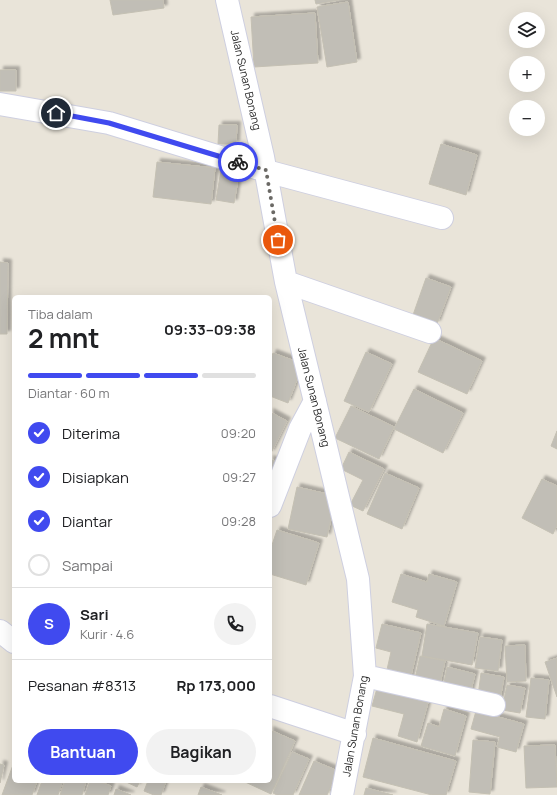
<!DOCTYPE html>
<html lang="id">
<meta charset="utf-8">
<style>
:root{--surface:#fff;--page:#f2f2f2;--text:#202124;--muted:#757577;--line:#e0e0e0;--accent:#404aef}
body{margin:0;font-family:Manrope,sans-serif;background:var(--page);color:var(--text);height:100vh;display:flex;flex-direction:column;font-size:15px;white-space:nowrap}
*{box-sizing:border-box;margin:0}
p{font-size:13px;color:var(--muted)}
.icon{flex:none;width:22px;height:22px;fill:none;stroke:currentColor;stroke-width:2;stroke-linecap:round;stroke-linejoin:round}
.map{position:relative;flex:1;overflow:hidden}
.details{position:absolute;left:12px;top:295px;width:260px;height:488px;display:flex;flex-direction:column;background:var(--surface);border-radius:6px;box-shadow:0 4px 16px #0002}
.details>*{flex:none}
.controls{position:absolute;left:509px;top:12px;display:grid;gap:8px}
.controls a{display:grid;place-items:center;width:36px;height:36px;border-radius:50%;background:var(--surface);box-shadow:0 4px 16px #0002;font-size:20px}
.pin{position:absolute;display:grid;place-items:center;width:34px;height:34px;color:#fff;margin:-17px;border:2px solid #fff;border-radius:50%;box-shadow:0 1px 4px #0007}
.courier{position:absolute;display:grid;place-items:center;width:40px;height:40px;margin:-20px;border:3px solid #404aef;border-radius:50%;background:#fff;color:#222;box-shadow:0 1px 5px #0007}
.head em{font-style:normal;font-weight:700}
.head div{display:flex;flex-direction:column-reverse}
.head{display:flex;align-items:center;justify-content:space-between;height:68px;padding:0 16px}
h1{font-size:26px;font-weight:700;line-height:30px}
.bar{display:grid;grid-template-columns:repeat(4,1fr);gap:6px 4px;align-content:center;height:48px;padding:0 16px}
.bar i{height:5px;border-radius:3px;background:var(--line)}
.bar .selected{background:var(--accent)}
.bar p{grid-column:span 4}
.line{display:flex;align-items:center;gap:10px;padding:0 16px;border-top:1px solid var(--line)}
.line div{flex:1}
.round{display:grid;place-items:center;flex:none;width:42px;height:42px;border-radius:21px;background:var(--page)}
ol{padding:0 16px;list-style:none}
li{display:flex;align-items:center;gap:12px;height:44px}
li p{margin-inline-start:auto}
li .icon{padding:4px;border-radius:50%;background:var(--accent);color:#fff;stroke-width:4}
li:last-child{color:var(--muted)}
li i{width:22px;height:22px;border:2px solid var(--line);border-radius:50%}
.primary-button{display:flex;gap:8px;margin-top:auto;padding:8px 16px}
.primary-button a{flex:1;height:46px;border-radius:24px;background:var(--accent);color:#fff;font-size:16px;font-weight:700;line-height:46px;text-align:center}
.primary-button a+a{background:var(--page);color:var(--text)}
.map>svg:first-child{display:block}
</style>
<div class="map">
<svg width="557" height="795" viewBox="0 0 557 795">
<defs>
<filter id="shadow"><feDropShadow dx="3.5" dy="-3.5" stdDeviation="1" flood-color="#0004"/></filter>
</defs>
<rect width="100%" height="100%" fill="#e9e4d9"/>
<!-- building -->
<path fill="#c1beb6" stroke="#c4c0b3" filter="url(#shadow)" d="M110,0H163L164,8L113,15Z
M315,0H339L316,4Z
M348,2L357,62L327,67L317,7Z
M315,13L318,63L254,67L251,17Z
M0,70H16V91H0Z
M219,125H237L236,144H218Z
M441,144L477,155L466,195L429,184Z
M157,162L215,168L211,204L153,197Z
M222,164L240,167L234,203L216,200Z
M0,262L8,263L7,334H0Z
M426,278L451,287L437,324L413,315Z
M434,338L482,361L467,394L418,372Z
M366,352L392,364L369,412L344,401Z
M273,353L303,364L288,403L270,396V362Z
M414,389L463,413L443,453L394,429Z
M351,406L394,427L379,459L335,438Z
M270,412L287,421L271,453H270Z
M557,431V449L551,446Z
M349,452L384,469L363,511L350,505L363,480L341,469Z
M270,459L282,464L270,494Z
M385,473L419,488L402,529L367,514Z
M542,479L557,486V525L553,534L522,518Z
M297,487L336,496L327,537L288,529Z
M277,530L319,543L306,585L270,574V551Z
M401,574L427,582L429,574L457,582L444,626L416,617L418,610L392,602Z
M382,624L421,633L410,680L386,674L391,652L376,648Z
M427,624L478,633L472,665L422,656Z
M480,637L502,640L498,671L475,668Z
M525,645L526,681L507,682L505,646Z
M420,656L445,661L439,688L414,683Z
M557,658V697L545,662Z
M447,667L475,674L470,694L443,688Z
M481,673L504,677L500,700L478,696Z
M531,678L549,680L545,719L526,717Z
M378,685L429,699L417,742L398,736L404,714L372,706Z
M507,685L525,688L520,713L502,710Z
M444,709L466,716L455,756L421,746L428,723L439,727Z
M476,711L524,724L516,752L497,747L500,737L471,729Z
M270,730L295,741L271,794L243,781H270Z
M373,738L456,761L446,795H432L363,777Z
M473,740L495,742L490,794L469,792Z
M555,745L557,787L526,788L524,746Z
M292,752L309,759L293,795H277L273,793Z
M314,761L338,771L327,795H299Z
M0,764L4,765L0,783Z
M13,765L14,781H37L32,795H2Z
M42,781L62,782L58,795H37Z
M65,781H86L82,795H60Z
M90,781H97L111,786L108,795H85Z
M124,781H140L137,787Z
M148,781H166L161,795H154L144,791Z
M201,787L222,795H198Z
M366,788L393,795H364Z
M116,789L131,795H114Z"/>
<g fill="none" stroke-linecap="round" stroke-linejoin="round">
<defs>
<path id="minor" d="M227,0L263,157L286,282L358,579L365,676L342,795
M0,104L109,123L266,171L442,218
M286,282L430,332
M270,506L300,429L315,401
M0,631L14,642
M365,676L494,705
M270,706L355,734"/>
</defs>
<!-- minor casing -->
<use href="#minor" stroke="#cecfe0" stroke-width="24"/>
<!-- minor -->
<use href="#minor" stroke="#fff" stroke-width="22"/>
</g>
<g fill="none" stroke-linecap="round" stroke-linejoin="round">
<!-- done -->
<path stroke="#6b6965" stroke-width="4" stroke-dasharray="0 7.2" d="M238,162L266,170L278,240"/>
<!-- route -->
<path stroke="#404aef" stroke-width="5" d="M56,113L109,123L238,162"/>
</g>
<g text-anchor="middle" stroke-width="3.5" stroke-linejoin="round" paint-order="stroke">
<!-- street labels -->
<g font-size="11" fill="#272727" stroke="#fff">
<text transform="translate(246 80) rotate(77)" y="4">Jalan Sunan Bonang</text>
<text transform="translate(314 397) rotate(76)" y="4">Jalan Sunan Bonang</text>
<text transform="translate(355 726) rotate(-80)" y="4">Jalan Sunan Bonang</text>
</g>
</g>
</svg>
<div class="controls">
<a><svg class="icon" aria-label="layers" viewBox="0 0 24 24"><path d="M12 4l9 5-9 5-9-5zM3 14l9 5 9-5"/></svg></a>
<a>+</a>
<a>−</a>
</div>
<div class="pin" style="left:278px;top:240px;background:#ea580c"><svg class="icon" aria-label="bag" viewBox="0 0 24 24"><path d="M5 8h14l-1 12H6zM9 8a3 3 0 0 1 6 0"/></svg></div>
<div class="pin" style="left:56px;top:113px;background:#1f2937"><svg class="icon" aria-label="home" viewBox="0 0 24 24"><path d="M3 11l9-7 9 7M6 9v11h12V9"/></svg></div>
<div class="courier" style="left:238px;top:162px"><svg class="icon" aria-label="bike" viewBox="0 0 24 24"><circle cx="6" cy="16" r="4"/><circle cx="18" cy="16" r="4"/><path d="M6 16l4-8h5l3 8M10 8l3 8H6M13 5h3"/></svg></div>
<section class="details">
<div class="head"><div><h1>2 mnt</h1><p>Tiba dalam</p></div><em>09:33–09:38</em></div>
<div class="bar"><i class="selected"></i><i class="selected"></i><i class="selected"></i><i></i><p>Diantar · 60 m</p></div>
<ol>
<li><svg class="icon" aria-label="check" viewBox="0 0 24 24"><path d="M5 12l5 5 9-10"/></svg>Diterima<p>09:20</p></li>
<li><svg class="icon" aria-label="check" viewBox="0 0 24 24"><path d="M5 12l5 5 9-10"/></svg>Disiapkan<p>09:27</p></li>
<li><svg class="icon" aria-label="check" viewBox="0 0 24 24"><path d="M5 12l5 5 9-10"/></svg>Diantar<p>09:28</p></li>
<li><i></i>Sampai</li>
</ol>
<div class="line" style="height:72px"><b class="round" style="background:var(--accent);color:#fff">S</b><div><b>Sari</b><p>Kurir · 4.6</p></div><a class="round"><svg class="icon" aria-label="phone" viewBox="0 0 24 24"><path d="M5 4h4l2 5-3 2q2 4 5 5l2-3 5 2v4C11 20 4 13 5 4z"/></svg></a></div>
<div class="line" style="height:52px"><div>Pesanan #8313</div><b>Rp 173,000</b></div>
<div class="primary-button"><a>Bantuan</a><a>Bagikan</a></div>
</section>
</div>
